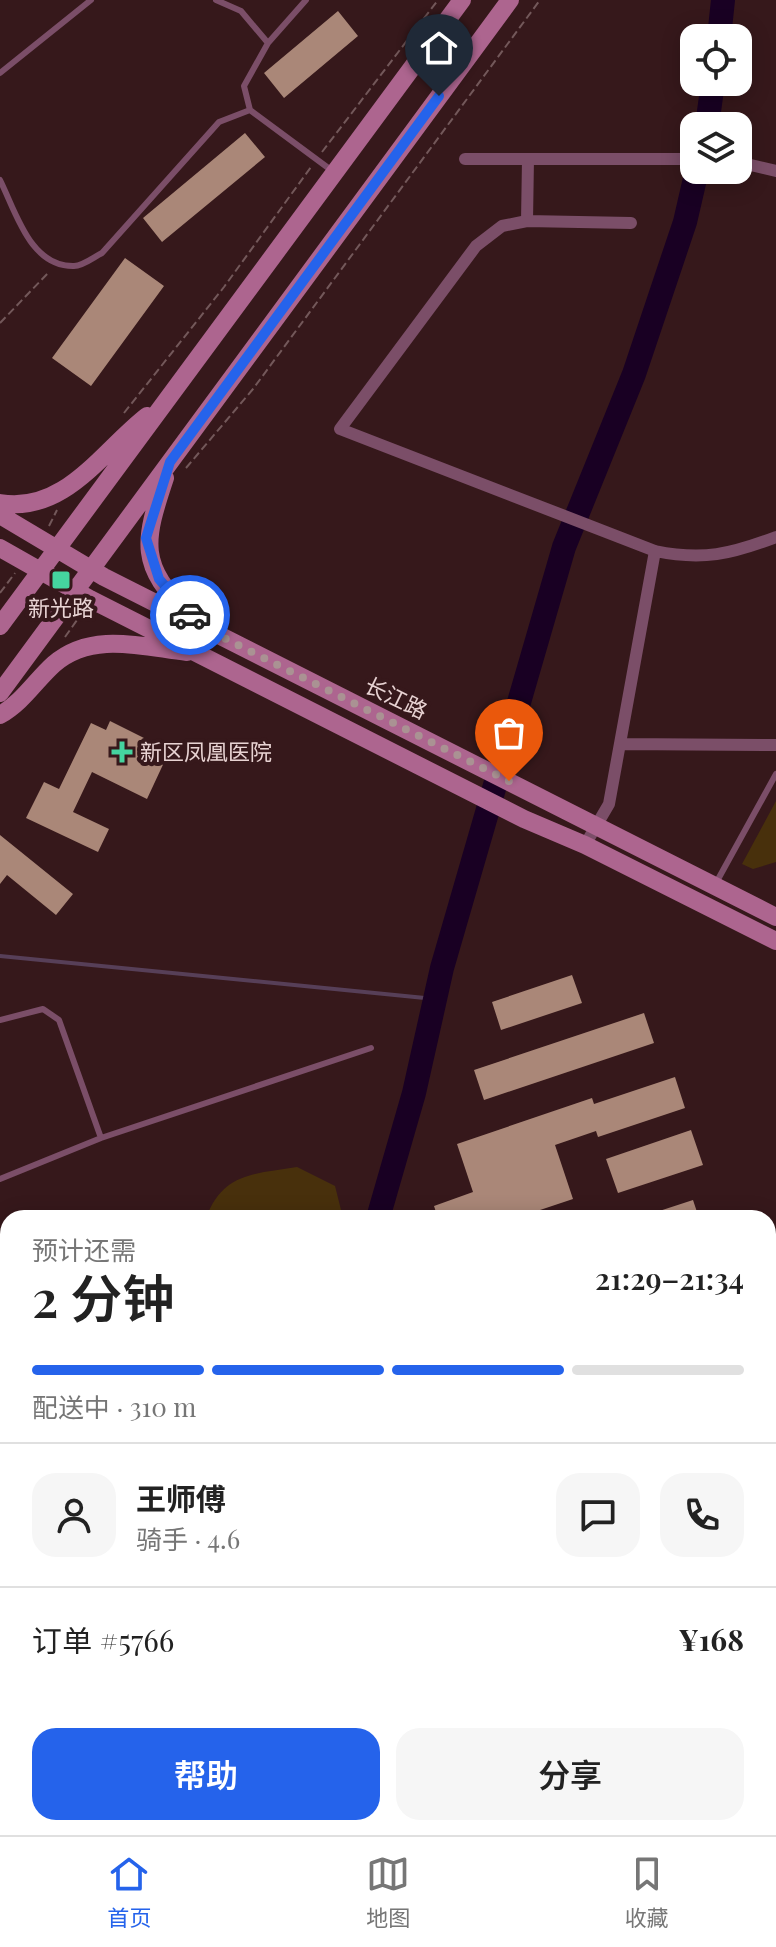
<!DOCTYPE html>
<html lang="zh">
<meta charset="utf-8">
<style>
:root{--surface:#fff;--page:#f6f6f6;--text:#222;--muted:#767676;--line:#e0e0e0;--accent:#2563eb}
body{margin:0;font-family:"Playfair Display","Noto Sans SC",serif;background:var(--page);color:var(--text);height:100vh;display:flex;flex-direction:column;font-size:30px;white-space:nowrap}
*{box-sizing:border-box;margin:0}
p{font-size:26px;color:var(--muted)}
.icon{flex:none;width:44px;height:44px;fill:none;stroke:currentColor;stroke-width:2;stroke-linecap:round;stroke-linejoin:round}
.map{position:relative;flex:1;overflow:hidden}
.sheet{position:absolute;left:0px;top:1210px;width:776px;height:626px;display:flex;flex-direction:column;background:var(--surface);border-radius:24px 24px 0 0;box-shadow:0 4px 20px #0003}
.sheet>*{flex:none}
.buttons{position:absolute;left:680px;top:24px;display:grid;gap:16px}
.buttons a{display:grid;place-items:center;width:72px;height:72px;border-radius:16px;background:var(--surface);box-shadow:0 4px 20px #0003;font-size:40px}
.pin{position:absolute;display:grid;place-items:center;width:68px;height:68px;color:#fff;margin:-82px -34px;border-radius:50% 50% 50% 0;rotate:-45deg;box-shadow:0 0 8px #0007}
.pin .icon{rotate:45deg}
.courier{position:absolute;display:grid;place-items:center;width:80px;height:80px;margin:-40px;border:6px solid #2563eb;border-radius:50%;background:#fff;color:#222;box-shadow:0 2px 10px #0007}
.head em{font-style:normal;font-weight:600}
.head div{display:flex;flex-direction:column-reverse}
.head{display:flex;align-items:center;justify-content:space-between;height:136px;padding:0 32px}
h1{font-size:52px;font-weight:600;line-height:60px}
.bar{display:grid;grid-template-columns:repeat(4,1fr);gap:12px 8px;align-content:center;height:96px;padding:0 32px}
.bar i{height:10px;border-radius:6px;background:var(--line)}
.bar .on{background:var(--accent)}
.bar p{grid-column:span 4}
.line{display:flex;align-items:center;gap:20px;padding:0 32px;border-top:2px solid var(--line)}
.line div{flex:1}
.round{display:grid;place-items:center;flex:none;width:84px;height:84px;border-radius:24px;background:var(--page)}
.button{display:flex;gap:16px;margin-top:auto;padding:16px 32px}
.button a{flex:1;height:92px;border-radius:24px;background:var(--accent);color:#fff;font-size:32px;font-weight:600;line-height:92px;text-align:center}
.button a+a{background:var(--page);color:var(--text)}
.tab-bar{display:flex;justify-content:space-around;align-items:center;height:112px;border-top:2px solid var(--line);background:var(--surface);font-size:22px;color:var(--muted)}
.tab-bar a{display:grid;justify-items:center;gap:4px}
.tab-bar .on{color:var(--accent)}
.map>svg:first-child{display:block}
</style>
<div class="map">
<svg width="776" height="1835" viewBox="0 0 776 1835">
<rect width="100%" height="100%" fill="#36181b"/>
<!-- green -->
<path fill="#48300c" d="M776,801V862L753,869L742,864Z
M297,1167L335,1186L343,1218H206C223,1172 255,1174 297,1167Z"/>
<!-- water -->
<path fill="#190023" stroke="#573f58" stroke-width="2" d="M347,1828H534L507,1835H320Z"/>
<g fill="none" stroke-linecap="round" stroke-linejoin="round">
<!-- stream -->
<path stroke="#573f58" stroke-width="4" d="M0,956L435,999"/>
<!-- river -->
<path stroke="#190023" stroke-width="24" d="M719,38L723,0
M707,126L713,82
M378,1218L414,1093L442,968L564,547L634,374L685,222L697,170
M218,1835L221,1828"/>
</g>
<!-- building -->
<path fill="#aa8778" d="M338,11L358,36L284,98L264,73Z
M245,133L265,157L162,242L143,218Z
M125,258L164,286L91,386L52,358Z
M110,721L148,740L145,746L167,756L147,799L92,772L73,812L109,829L98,852L26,818L44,782L59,789L91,723L106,730Z
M0,835L73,894L56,915L7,875L0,884Z
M572,975L582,1003L501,1030L492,1002Z
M644,1013L654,1043L484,1100L474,1070Z
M675,1077L685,1108L598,1137L596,1131L555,1145L573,1199L516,1218H438L434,1206L473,1192L457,1144L592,1098L594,1104Z
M691,1130L703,1165L618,1193L606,1159Z
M693,1200L699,1218H645L644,1216Z"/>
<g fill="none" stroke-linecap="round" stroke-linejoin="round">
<!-- path -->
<path stroke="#73585a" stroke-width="2" stroke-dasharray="8 4" stroke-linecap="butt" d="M322,152L438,0
M0,323L49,272
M124,413L224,287L311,167
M186,468L253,389L540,0
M49,526L57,510
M0,593L15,573
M65,637L82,613
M768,1815L776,1811
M720,1835L738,1828"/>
<!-- lane -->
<path stroke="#7b4e68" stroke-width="6" d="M216,0L241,11L268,43L244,86L250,110L331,170
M268,43L306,0
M0,73L91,0
M0,180C16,212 30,267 74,266C83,266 94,257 102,253L219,122L250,110
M716,883L776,774
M0,1020L43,1009L59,1020L101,1138
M0,1179L101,1138L371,1048
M0,1309L8,1330"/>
<!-- street -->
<path stroke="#7b4e68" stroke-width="12" d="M465,159H694
M738,162L776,171
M527,221L528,159
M631,223L527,221L502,226L476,246L340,429L655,551C703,561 731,554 776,537
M620,744L776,745
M585,845L609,804L655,551
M0,1599L8,1604
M34,1835L35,1828"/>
<!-- secondary -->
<path stroke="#ad658f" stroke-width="18" d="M165,478C144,541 137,566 191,615
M0,503C65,514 102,451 147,416
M0,515L104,577L776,917
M0,548L90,599L524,819L585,845L776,941
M0,626L462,0
M0,693L510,0
M0,715C23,702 35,681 54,664C92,631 143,647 187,652"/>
</g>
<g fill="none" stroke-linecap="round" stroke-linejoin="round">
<!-- done -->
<path stroke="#aa9293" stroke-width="8" stroke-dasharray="0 14.4" d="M190,615L208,630L509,781"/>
<!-- route -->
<path stroke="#2563eb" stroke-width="10" d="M190,615L159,579L146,538L170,462L439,96"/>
</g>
<!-- markers -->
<g fill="#45d49f" stroke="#36181b" stroke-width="3">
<rect x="51" y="570" width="20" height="20" rx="4"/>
<path d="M118 740h8v8h8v8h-8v8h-8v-8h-8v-8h8z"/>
</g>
<g text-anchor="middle" stroke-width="8" stroke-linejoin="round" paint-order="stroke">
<!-- poi labels -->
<g font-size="22" fill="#e8d3d3" stroke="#36181b">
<text x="61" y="616">新光路</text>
<text x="140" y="760" text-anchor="start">新区凤凰医院</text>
</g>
<!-- street labels -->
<g font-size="22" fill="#e8d3d3" stroke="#36181b">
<text transform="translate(396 698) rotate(26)" y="8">长江路</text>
</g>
</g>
</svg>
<div class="buttons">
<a><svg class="icon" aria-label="locate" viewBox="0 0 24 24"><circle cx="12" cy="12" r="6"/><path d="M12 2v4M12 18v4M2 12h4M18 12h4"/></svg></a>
<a><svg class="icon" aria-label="layers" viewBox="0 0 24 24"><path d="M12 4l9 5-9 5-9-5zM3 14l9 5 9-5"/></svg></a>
</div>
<div class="pin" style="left:509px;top:781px;background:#ea580c"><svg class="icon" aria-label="bag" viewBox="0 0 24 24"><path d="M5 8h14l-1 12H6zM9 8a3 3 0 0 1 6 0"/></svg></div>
<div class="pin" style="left:439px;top:96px;background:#1f2937"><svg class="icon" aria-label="home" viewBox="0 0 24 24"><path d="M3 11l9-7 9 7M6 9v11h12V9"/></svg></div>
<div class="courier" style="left:190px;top:615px"><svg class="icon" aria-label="car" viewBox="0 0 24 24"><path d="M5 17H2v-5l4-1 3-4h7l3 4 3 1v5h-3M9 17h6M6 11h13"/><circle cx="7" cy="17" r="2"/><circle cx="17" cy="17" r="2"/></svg></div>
<section class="sheet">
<div class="head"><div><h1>2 分钟</h1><p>预计还需</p></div><em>21:29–21:34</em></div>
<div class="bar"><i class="on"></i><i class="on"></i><i class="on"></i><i></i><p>配送中 · 310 m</p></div>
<div class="line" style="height:144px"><a class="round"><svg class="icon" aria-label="person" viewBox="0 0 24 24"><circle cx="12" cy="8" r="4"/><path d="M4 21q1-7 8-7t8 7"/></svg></a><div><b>王师傅</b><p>骑手 · 4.6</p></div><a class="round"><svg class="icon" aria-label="chat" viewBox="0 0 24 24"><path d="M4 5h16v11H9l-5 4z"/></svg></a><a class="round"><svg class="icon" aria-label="phone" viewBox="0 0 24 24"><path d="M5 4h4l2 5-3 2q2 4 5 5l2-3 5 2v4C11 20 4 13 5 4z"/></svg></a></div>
<div class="line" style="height:104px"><div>订单 #5766</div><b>¥168</b></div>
<div class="button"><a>帮助</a><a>分享</a></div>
</section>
</div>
<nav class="tab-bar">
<a class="on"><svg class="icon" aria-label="home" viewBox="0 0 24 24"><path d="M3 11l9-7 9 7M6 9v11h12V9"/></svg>首页</a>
<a><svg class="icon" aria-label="map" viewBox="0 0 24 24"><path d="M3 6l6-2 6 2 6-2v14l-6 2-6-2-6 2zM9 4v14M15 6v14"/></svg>地图</a>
<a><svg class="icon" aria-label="saved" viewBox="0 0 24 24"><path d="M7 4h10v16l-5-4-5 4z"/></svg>收藏</a>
</nav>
